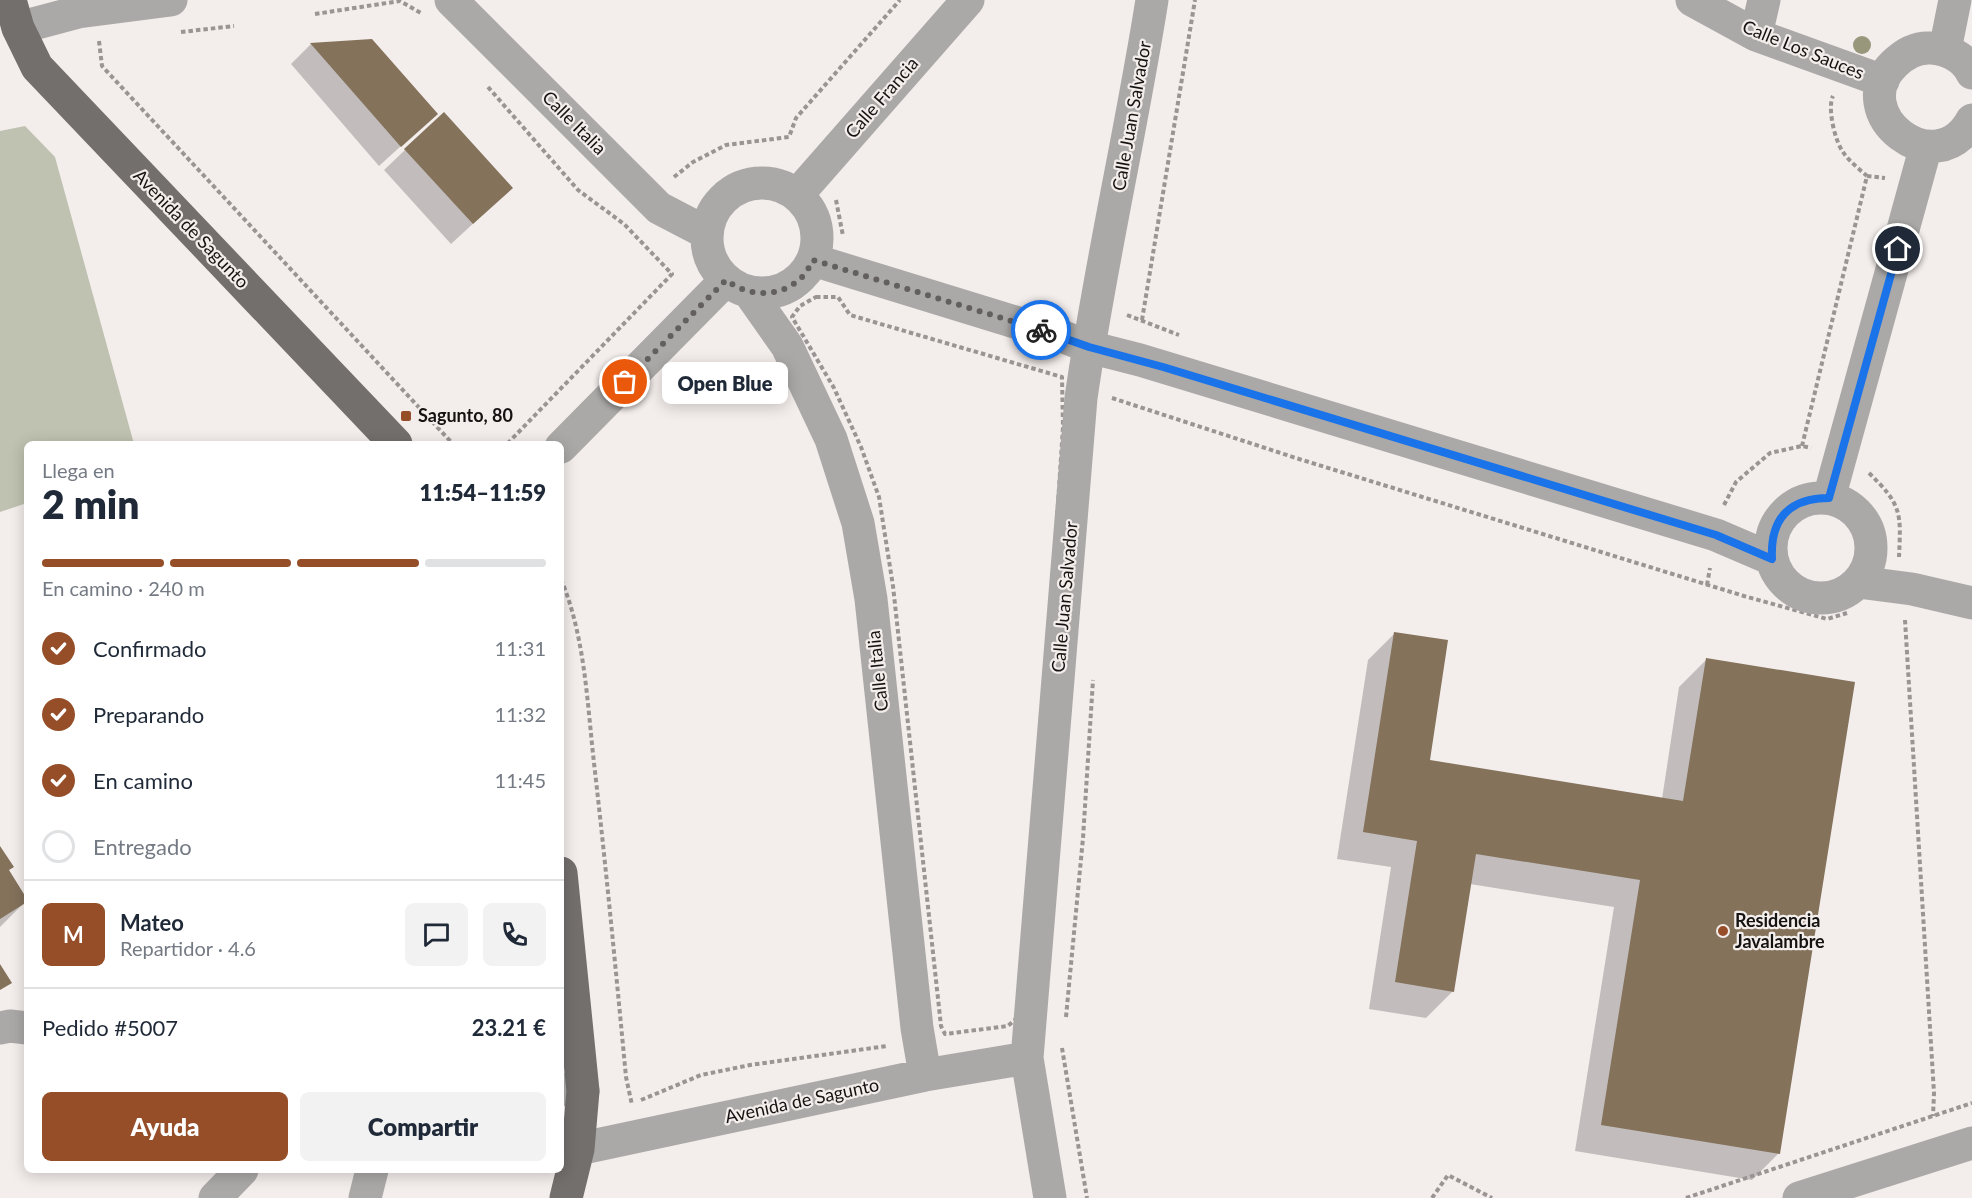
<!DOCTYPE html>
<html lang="es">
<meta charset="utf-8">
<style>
:root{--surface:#fff;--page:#f2f2f3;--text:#1f2937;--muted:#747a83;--line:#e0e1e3;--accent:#954e28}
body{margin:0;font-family:Lato,sans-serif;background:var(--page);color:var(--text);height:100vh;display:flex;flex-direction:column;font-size:22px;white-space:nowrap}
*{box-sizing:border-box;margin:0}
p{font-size:20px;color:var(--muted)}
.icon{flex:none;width:33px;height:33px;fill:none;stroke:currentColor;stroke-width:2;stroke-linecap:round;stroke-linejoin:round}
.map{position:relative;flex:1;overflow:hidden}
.side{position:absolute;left:24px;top:441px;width:540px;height:732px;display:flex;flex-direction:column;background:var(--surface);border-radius:9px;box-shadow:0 3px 15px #0003}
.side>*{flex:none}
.pin{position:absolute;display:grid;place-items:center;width:51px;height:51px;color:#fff;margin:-26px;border:3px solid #fff;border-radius:50%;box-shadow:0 2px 6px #0007}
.courier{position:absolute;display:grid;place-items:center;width:60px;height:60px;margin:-30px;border:4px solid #1a73e8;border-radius:50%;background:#fff;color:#222;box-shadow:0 2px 8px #0007}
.bubble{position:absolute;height:42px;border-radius:9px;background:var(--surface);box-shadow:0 3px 15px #0003;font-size:20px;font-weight:800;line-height:42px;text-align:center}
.overview em{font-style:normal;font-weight:800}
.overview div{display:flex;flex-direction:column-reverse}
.overview{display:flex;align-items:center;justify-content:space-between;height:102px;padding:0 18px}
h1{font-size:39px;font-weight:800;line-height:45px}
.bar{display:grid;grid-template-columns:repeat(4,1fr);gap:9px 6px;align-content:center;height:72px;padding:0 18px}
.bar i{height:8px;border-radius:4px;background:var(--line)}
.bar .selected{background:var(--accent)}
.bar p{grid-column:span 4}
.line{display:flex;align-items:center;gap:15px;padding:0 18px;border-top:2px solid var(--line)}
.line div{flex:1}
.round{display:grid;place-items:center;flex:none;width:63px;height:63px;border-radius:9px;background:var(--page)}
ol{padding:0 18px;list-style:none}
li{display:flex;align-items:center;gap:18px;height:66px}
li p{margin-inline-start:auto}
li .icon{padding:6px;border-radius:50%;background:var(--accent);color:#fff;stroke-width:4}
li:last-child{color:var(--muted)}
li i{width:33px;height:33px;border:3px solid var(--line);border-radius:50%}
.action{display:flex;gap:12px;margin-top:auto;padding:12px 18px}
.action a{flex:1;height:69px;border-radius:9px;background:var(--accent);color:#fff;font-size:24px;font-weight:800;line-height:69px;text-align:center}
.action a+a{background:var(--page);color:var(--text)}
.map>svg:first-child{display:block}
</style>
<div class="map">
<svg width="1972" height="1198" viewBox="0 0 1972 1198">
<rect width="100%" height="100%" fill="#f3edeb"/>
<!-- green -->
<path fill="#bfc2b0" d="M25,126L55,157L134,444H27V503L0,512V131Z"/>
<!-- shadow -->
<path fill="#0003" d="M371,40L436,114L379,166L291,64L311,44Z
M405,150L490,208L451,244L384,170Z
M1395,633L1428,761L1662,799L1679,687L1706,660L1779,1153L1752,1180L1575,1151L1614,907L1470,884L1453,991L1426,1018L1369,1009L1391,867L1337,859L1368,660Z
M0,849L7,871L26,901L0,927Z"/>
<!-- building -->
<path fill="#84725b" d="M372,39L438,114L401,147L310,43Z
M444,112L513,188L473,224L404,149Z
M1394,632L1448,640L1430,760L1683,801L1706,658L1855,682L1780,1154L1601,1125L1640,880L1476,854L1454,992L1395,982L1417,841L1363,832Z
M0,846L14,867L9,870L27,899V902L0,919Z
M0,964L12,983L0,990Z"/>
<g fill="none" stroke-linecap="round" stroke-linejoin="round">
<!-- path -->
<path stroke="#9a9594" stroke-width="4" stroke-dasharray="4.5 3" stroke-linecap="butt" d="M315,14L400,1L421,13
M181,32L234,26
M99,41L102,66L453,444
M488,87L578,190L624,224L672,274L507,444
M1867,176L1885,178
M674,177L693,162L726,145L789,137L796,118L900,0
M836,200L843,236
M816,297H838L850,315L1062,377L1063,427L1030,931L1019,1016L1008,1026L945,1034L941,1026L893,586L879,497L861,447L834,388L792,317L800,306Z
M1127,315L1179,335
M1142,320L1195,0
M1112,398L1299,459L1744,596L1827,619L1847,613
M1802,446L1867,176C1859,169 1849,161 1843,152C1835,141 1827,108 1833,96
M1869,473C1902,505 1901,513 1899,557
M1724,505L1736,482L1770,453L1802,446L1811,448
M561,579C585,637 587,701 594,763C606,867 616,972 626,1077L632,1105
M1707,585L1710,568
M1905,620L1934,1093L1933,1116
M1066,1017L1083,838L1093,680
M1062,1048L1087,1198
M641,1100L701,1075L750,1065L887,1046
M1432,1198L1448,1175L1492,1198
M1686,1198L1972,1103"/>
<!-- minor -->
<path stroke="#aba9a8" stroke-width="33" d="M451,0L659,208L707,233
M1692,0L1756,35L1883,81
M18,28L78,12L171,0
M1756,35L1764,0
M1945,50L1955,0
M1972,73C1965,58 1948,49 1931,48C1917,47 1904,54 1894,64C1844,113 1936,186 1972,120
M707 238a55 55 0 1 1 110 0a55 55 0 1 1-110 0Z
M797,195L968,0
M813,260L1064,337L1089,347L1140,360L1716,535L1772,559
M749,292L787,346L831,439L858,523L871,599L917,1028L925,1075
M561,447L726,280
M1771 548a50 50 0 1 1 100 0a50 50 0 1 1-100 0Z
M1829,498L1926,146
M1858,582L1912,589L1972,603
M0,1028L10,1026L27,1028
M561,1089L583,1091
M578,1149L925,1075L1027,1058
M215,1198L242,1170
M365,1198L372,1170
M1050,1198L1027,1058L1081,398C1100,265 1131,133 1152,0
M1799,1198L1972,1143"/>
<!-- major -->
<path stroke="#736f6d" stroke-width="33" d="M10,0L18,28L37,67L396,444
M561,873L583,1091L578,1149L566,1198"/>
</g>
<!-- trees -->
<circle fill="#98977b" cx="1862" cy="45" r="9"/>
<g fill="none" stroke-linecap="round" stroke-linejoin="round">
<!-- done -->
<path stroke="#635f5e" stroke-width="6" stroke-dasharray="0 10.8" d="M625,382L726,280C749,297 781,299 803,276C807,272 810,265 813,260L1041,330"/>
<!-- route -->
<path stroke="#1a73e8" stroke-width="8" d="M1041,330L1089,347L1163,367L1716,535L1772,559C1770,519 1789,498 1829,498L1898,249"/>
</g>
<!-- markers -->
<g fill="#954e28" stroke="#f3edeb" stroke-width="2">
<rect x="400" y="410" width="12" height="12" rx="3"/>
<circle cx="1723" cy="931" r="6"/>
</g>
<g text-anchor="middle" stroke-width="4.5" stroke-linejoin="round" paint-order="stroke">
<!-- street labels -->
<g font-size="18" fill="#151312" stroke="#f3edeb">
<text transform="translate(1803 50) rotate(22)" y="6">Calle Los Sauces</text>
<text transform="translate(882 98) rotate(-49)" y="6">Calle Francia</text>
<text transform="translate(1132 116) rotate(-80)" y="6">Calle Juan Salvador</text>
<text transform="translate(574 123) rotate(45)" y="6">Calle Italia</text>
<text transform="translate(191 229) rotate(46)" y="6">Avenida de Sagunto</text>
<text transform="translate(1065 597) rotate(-85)" y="6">Calle Juan Salvador</text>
<text transform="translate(878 671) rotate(-96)" y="6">Calle Italia</text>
<text transform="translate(802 1101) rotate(-12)" y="6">Avenida de Sagunto</text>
</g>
<!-- poi labels -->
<g font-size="18" font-weight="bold" fill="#151312" stroke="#f3edeb" text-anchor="start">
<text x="418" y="422">Sagunto, 80</text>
<text x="1735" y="927">Residencia<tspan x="1735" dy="21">Javalambre</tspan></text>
</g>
</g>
</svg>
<div class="pin" style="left:625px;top:382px;background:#ea580c"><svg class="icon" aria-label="bag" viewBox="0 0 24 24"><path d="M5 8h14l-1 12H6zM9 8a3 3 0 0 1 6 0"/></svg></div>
<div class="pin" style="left:1898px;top:249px;background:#1f2937"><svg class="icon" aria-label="home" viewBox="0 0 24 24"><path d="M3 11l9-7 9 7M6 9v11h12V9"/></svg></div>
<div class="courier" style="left:1041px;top:330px"><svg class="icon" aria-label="bike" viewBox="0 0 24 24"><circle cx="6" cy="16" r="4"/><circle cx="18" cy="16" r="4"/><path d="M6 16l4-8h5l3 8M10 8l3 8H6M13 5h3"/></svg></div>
<div class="bubble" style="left:662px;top:362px;width:126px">Open Blue</div>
<section class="side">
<div class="overview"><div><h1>2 min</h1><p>Llega en</p></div><em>11:54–11:59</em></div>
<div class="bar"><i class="selected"></i><i class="selected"></i><i class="selected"></i><i></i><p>En camino · 240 m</p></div>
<ol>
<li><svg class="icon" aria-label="check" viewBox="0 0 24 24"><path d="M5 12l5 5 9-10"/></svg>Confirmado<p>11:31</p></li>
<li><svg class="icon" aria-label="check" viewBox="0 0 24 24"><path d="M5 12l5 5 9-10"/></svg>Preparando<p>11:32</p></li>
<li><svg class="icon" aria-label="check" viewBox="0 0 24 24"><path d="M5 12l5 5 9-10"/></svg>En camino<p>11:45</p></li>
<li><i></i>Entregado</li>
</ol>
<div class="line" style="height:108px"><b class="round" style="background:var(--accent);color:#fff">M</b><div><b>Mateo</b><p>Repartidor · 4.6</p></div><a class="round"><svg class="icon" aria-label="chat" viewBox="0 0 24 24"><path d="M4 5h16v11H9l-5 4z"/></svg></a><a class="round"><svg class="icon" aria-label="phone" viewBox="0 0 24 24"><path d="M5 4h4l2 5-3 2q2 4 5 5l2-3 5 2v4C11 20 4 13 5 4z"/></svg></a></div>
<div class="line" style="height:78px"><div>Pedido #5007</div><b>23.21 €</b></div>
<div class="action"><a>Ayuda</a><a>Compartir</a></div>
</section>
</div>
